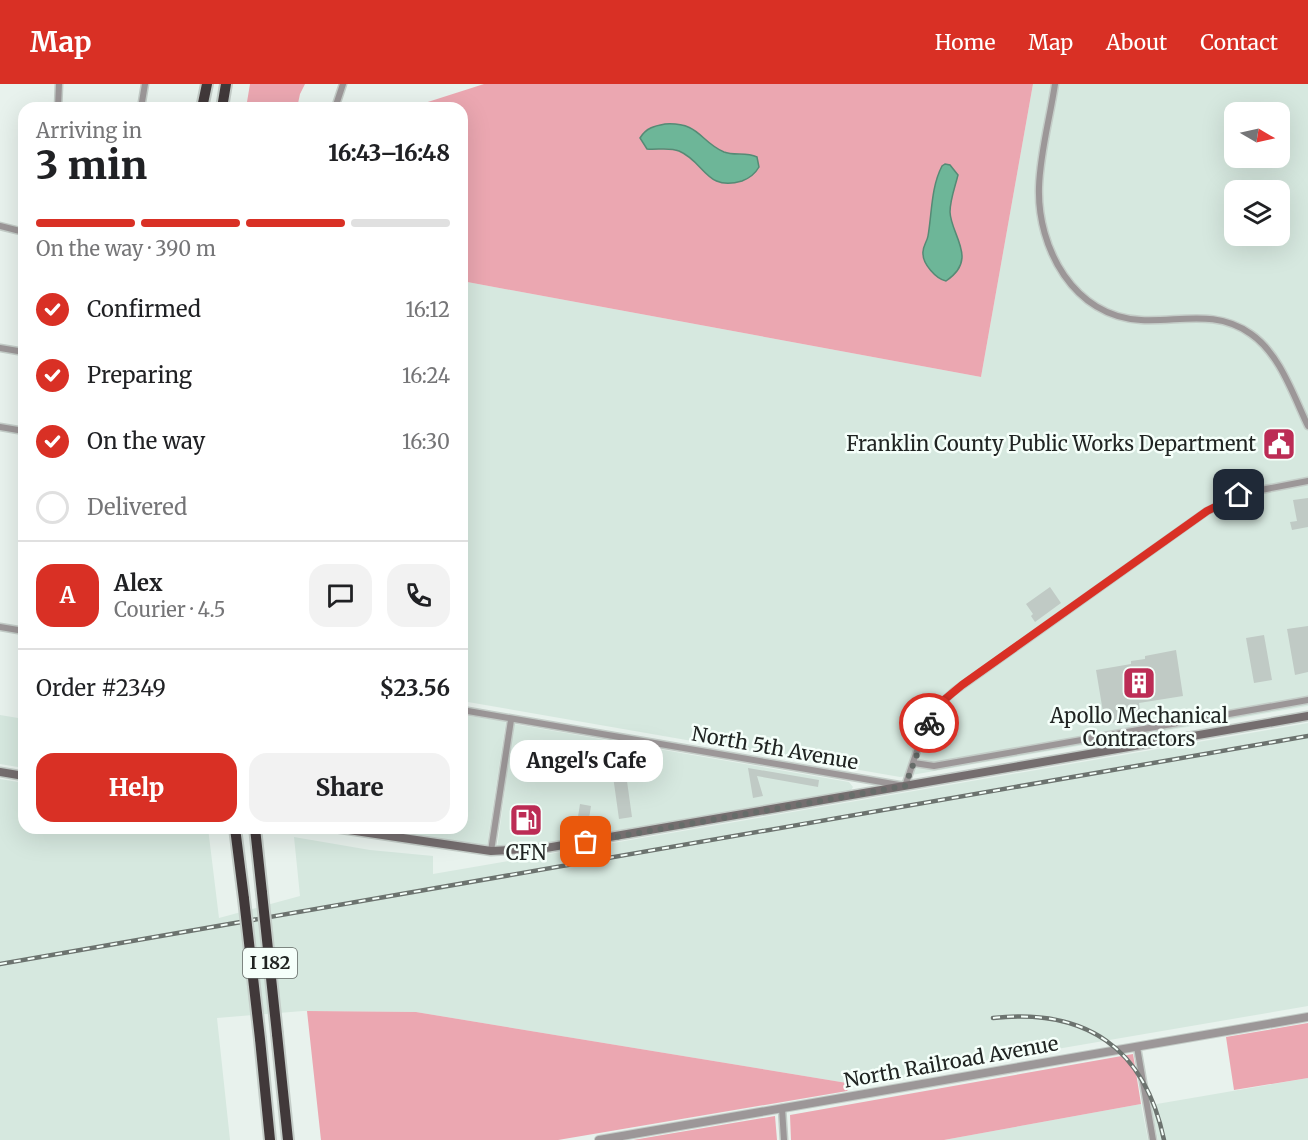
<!DOCTYPE html>
<meta charset="utf-8">
<style>
:root{--surface:#fff;--page:#f2f2f2;--text:#202124;--muted:#757577;--line:#e0e0e0;--accent:#d93025}
body{margin:0;font-family:Merriweather,serif;background:var(--page);color:var(--text);height:100vh;display:flex;flex-direction:column;font-size:22px;white-space:nowrap}
*{box-sizing:border-box;margin:0}
p{font-size:20px;color:var(--muted)}
.icon{flex:none;width:33px;height:33px;fill:none;stroke:currentColor;stroke-width:2;stroke-linecap:round;stroke-linejoin:round}
.map{position:relative;flex:1;overflow:hidden}
.details{position:absolute;left:18px;top:18px;width:450px;height:732px;display:flex;flex-direction:column;background:var(--surface);border-radius:18px;box-shadow:0 6px 24px #0002}
.details>*{flex:none}
.needle{width:39px;rotate:99deg}
.tools{position:absolute;left:1224px;top:18px;display:grid;gap:12px}
.tools a{display:grid;place-items:center;width:66px;height:66px;border-radius:12px;background:var(--surface);box-shadow:0 6px 24px #0002;font-size:30px}
.pin{position:absolute;display:grid;place-items:center;width:51px;height:51px;color:#fff;margin:-26px;border-radius:12px;box-shadow:0 3px 9px #0006}
.courier{position:absolute;display:grid;place-items:center;width:60px;height:60px;margin:-30px;border:4px solid #d93025;border-radius:50%;background:#fff;color:#222;box-shadow:0 2px 8px #0007}
.bubble{position:absolute;height:42px;border-radius:18px;background:var(--surface);box-shadow:0 6px 24px #0002;font-size:20px;font-weight:800;line-height:42px;text-align:center}
.head em{font-style:normal;font-weight:800}
.head div{display:flex;flex-direction:column-reverse}
.head{display:flex;align-items:center;justify-content:space-between;height:102px;padding:0 18px}
h1{font-size:39px;font-weight:800;line-height:45px}
.bar{display:grid;grid-template-columns:repeat(4,1fr);gap:9px 6px;align-content:center;height:72px;padding:0 18px}
.bar i{height:8px;border-radius:4px;background:var(--line)}
.bar .on{background:var(--accent)}
.bar p{grid-column:span 4}
.line{display:flex;align-items:center;gap:15px;padding:0 18px;border-top:2px solid var(--line)}
.line div{flex:1}
.round{display:grid;place-items:center;flex:none;width:63px;height:63px;border-radius:18px;background:var(--page)}
ol{padding:0 18px;list-style:none}
li{display:flex;align-items:center;gap:18px;height:66px}
li p{margin-inline-start:auto}
li .icon{padding:6px;border-radius:50%;background:var(--accent);color:#fff;stroke-width:4}
li:last-child{color:var(--muted)}
li i{width:33px;height:33px;border:3px solid var(--line);border-radius:50%}
.button{display:flex;gap:12px;margin-top:auto;padding:12px 18px}
.button a{flex:1;height:69px;border-radius:18px;background:var(--accent);color:#fff;font-size:24px;font-weight:800;line-height:69px;text-align:center}
.button a+a{background:var(--page);color:var(--text)}
header{display:flex;align-items:center;gap:36px;box-sizing:border-box;height:84px;padding:0 30px;background:var(--accent);color:#fff}
header strong{font-size:28px}
nav{display:flex;gap:33px;margin-inline-start:auto;font-size:21px}
.map>svg:first-child{display:block}
</style>
<header>
<strong>Map</strong>
<nav><a>Home</a><a>Map</a><a>About</a><a>Contact</a></nav>
</header>
<div class="map">
<svg width="1308" height="1056" viewBox="0 0 1308 1056">
<rect width="100%" height="100%" fill="#e8f2ed"/>
<!-- built -->
<path fill="#d6e8df" fill-rule="evenodd" d="M1033,0H1308V622L900,693L462,617V197L981,293ZM1234,28H1280V74H1234ZM1234,106H1280V152H1234Z
M24,596V684L0,680V631L18,634Z
M462,631L506,637L487,762L368,744H462Z
M1308,639V922L853,1000L416,928L303,927L217,934L230,1056H0V695L24,699V744H208L219,834L300,812L294,753L370,766L433,772V790Z
M514,640L849,698L853,703L849,709L543,761L497,764Z
M1308,994V1056H1158L1151,1021Z
M1141,1020L1148,1056H944Z"/>
<!-- green -->
<path fill="#eba7b1" d="M250,0H305L300,10L297,24H246Z
M484,0H1033L981,293L462,197V24H409Z
M307,927L416,928L853,1000L847,1007L558,1056H321Z
M1308,939V994L1234,1006L1226,953Z
M1133,970L1141,1020L944,1056H791L790,1031Z
M775,1032L777,1056H633Z"/>
<!-- water -->
<path fill="#6db698" stroke="#568a75" stroke-width="1.5" d="M665,40C700,38 699,57 724,68C734,72 746,68 757,73L759,83C755,90 750,94 742,97C706,108 705,78 679,67C670,63 657,66 647,65L640,54C646,44 654,42 665,40Z
M945,80L950,81L958,91C955,103 950,116 950,128C951,152 979,175 946,197C936,195 923,180 923,170C922,163 927,158 928,152C932,129 931,103 942,82Z"/>
<!-- building -->
<path fill="#c0cac5" d="M1287,345L1292,372L1271,375L1267,349Z
M1308,414V443L1292,446L1290,438L1297,437L1293,416Z
M1050,503L1061,519L1035,538L1031,532L1033,530L1026,520Z
M1308,542V588L1295,591L1287,545Z
M1264,551L1272,596L1254,599L1246,554Z
M1176,566L1183,612L1139,619L1141,634L1105,640L1096,586L1131,580V577L1145,575V572Z
M748,684L819,696L818,703L757,692L763,712L753,714Z
M626,690L632,733L619,735L613,692Z
M580,720L591,722L588,741L577,739Z"/>
<g fill="none" stroke-linecap="round" stroke-linejoin="round">
<defs>
<path id="minor" d="M1055,0C1050,34 1040,69 1039,103C1037,164 1074,233 1141,236C1180,238 1216,225 1251,250C1280,270 1293,311 1308,342
M58,24L59,0
M141,24L145,0
M335,24L343,0
M0,142L24,148
M0,264L24,268
M0,343L24,347
M0,543L24,547
M462,626L905,702C917,669 925,631 953,608L1207,427L1250,408L1308,397
M914,679L934,682L1308,616
M491,767L511,636
M1137,963L1153,1056
M782,1024L784,1056"/>
<path id="tertiary" d="M599,1056L1308,933"/>
<path id="secondary" d="M0,688L24,692
M335,744L491,767L546,764L1308,632"/>
<path id="motorway" d="M202,24L207,0
M222,24L226,0
M235,744L244,815
M255,744L262,809
M277,950L288,1056
M260,955L270,1056"/>
</defs>
<!-- minor casing -->
<use href="#minor" stroke="#c4cdc8" stroke-width="9"/>
<!-- tertiary casing -->
<use href="#tertiary" stroke="#c4cdc8" stroke-width="10"/>
<!-- secondary casing -->
<use href="#secondary" stroke="#c4cdc8" stroke-width="11"/>
<!-- motorway casing -->
<use href="#motorway" stroke="#c4cdc8" stroke-width="14"/>
<!-- minor -->
<use href="#minor" stroke="#9c9798" stroke-width="6"/>
<!-- tertiary -->
<use href="#tertiary" stroke="#9c9798" stroke-width="8"/>
<!-- secondary -->
<use href="#secondary" stroke="#756e6f" stroke-width="8"/>
<!-- motorway -->
<use href="#motorway" stroke="#41393a" stroke-width="10"/>
<defs>
<path id="rail" d="M0,880L1308,652
M993,934C1086,924 1145,964 1164,1056"/>
</defs>
<!-- rail casing -->
<use href="#rail" stroke="#6c736f" stroke-width="4.5"/>
<!-- rail -->
<use href="#rail" stroke="#f5fffa" stroke-width="2" stroke-dasharray="7" stroke-linecap="butt"/>
<defs>
<path id="motorway-bridge" d="M262,809L277,950
M244,815L260,955"/>
</defs>
<!-- motorway-bridge casing -->
<use href="#motorway-bridge" stroke="#c4cdc8" stroke-width="14" stroke-linecap="butt"/>
<!-- motorway-bridge -->
<use href="#motorway-bridge" stroke="#41393a" stroke-width="10"/>
</g>
<g fill="none" stroke-linecap="round" stroke-linejoin="round">
<!-- done -->
<path stroke="#666c69" stroke-width="6" stroke-dasharray="0 10.8" d="M586,758L905,702L929,639"/>
<!-- route -->
<path stroke="#d93025" stroke-width="8" d="M929,639L944,616L962,601L1207,427L1239,411"/>
</g>
<!-- icons -->
<defs>
<symbol id="civic-square" viewBox="-11 -11 22 22"><rect x="-9" y="-9" width="18" height="18" rx="4" fill="#bc2c55" stroke="#f5fffa"/><path d="M-.6-6.5H3V-4.5H.6V-3L4-1V1h2V6H-6V1h2V-1L-.6-3ZM-1.2 2.5V6h2.4V2.5Z" fill="#fff"/></symbol>
<symbol id="building-square" viewBox="-11 -11 22 22"><rect x="-9" y="-9" width="18" height="18" rx="4" fill="#bc2c55" stroke="#f5fffa"/><path d="M-4-6H4V6H1V3H-1V6H-4ZM-2.5-4.3h1.7v1.8h-1.7ZM.8-4.3h1.7v1.8H.8ZM-2.5-1h1.7V.8h-1.7ZM.8-1h1.7V.8H.8Z" fill="#fff"/></symbol>
<symbol id="fuel-square" viewBox="-11 -11 22 22"><rect x="-9" y="-9" width="18" height="18" rx="4" fill="#bc2c55" stroke="#f5fffa"/><path d="M-5.5-6h7V0h2V4h1.3V-2.5L3-4.5l.8-.8L6-3V5H2.5V1h-1V6h-7ZM-4.2-4.7v3.2H.2V-4.7Z" fill="#fff"/></symbol>
</defs>
<g fill-rule="evenodd">
<use href="#civic-square" x="1260" y="341" width="38" height="38"/>
<use href="#building-square" x="1120" y="580" width="38" height="38"/>
<use href="#fuel-square" x="507" y="717" width="38" height="38"/>
</g>
<g text-anchor="middle" stroke-width="5" stroke-linejoin="round" paint-order="stroke">
<!-- shield labels -->
<rect fill="#f5fffa" stroke="#606663" stroke-width="1.5" x="243" y="864" width="54" height="30" rx="4.5"/>
<g font-size="18" font-weight="bold" fill="#202422">
<text x="270" y="885">I 182</text>
</g>
<!-- poi labels -->
<g font-size="20" fill="#202422" stroke="#f5fffa">
<text x="1256" y="367" text-anchor="end">Franklin County Public Works Department</text>
<text x="1139" y="639">Apollo Mechanical<tspan x="1139" dy="23">Contractors</tspan></text>
<text x="526" y="776">CFN</text>
</g>
<!-- street labels -->
<g font-size="20" fill="#202422" stroke="#f5fffa">
<text transform="translate(775 664) rotate(10)" y="7">North 5th Avenue</text>
<text transform="translate(951 978) rotate(-10)" y="7">North Railroad Avenue</text>
</g>
</g>
</svg>
<div class="tools">
<a><svg class="needle" viewBox="-14 -14 28 28"><path d="M0-13l5 13h-10z" fill="#e53935"/><path d="M0 13l5-13h-10z" fill="#757577"/></svg></a>
<a><svg class="icon" aria-label="layers" viewBox="0 0 24 24"><path d="M12 4l9 5-9 5-9-5zM3 14l9 5 9-5"/></svg></a>
</div>
<div class="pin" style="left:586px;top:758px;background:#ea580c"><svg class="icon" aria-label="bag" viewBox="0 0 24 24"><path d="M5 8h14l-1 12H6zM9 8a3 3 0 0 1 6 0"/></svg></div>
<div class="pin" style="left:1239px;top:411px;background:#1f2937"><svg class="icon" aria-label="home" viewBox="0 0 24 24"><path d="M3 11l9-7 9 7M6 9v11h12V9"/></svg></div>
<div class="courier" style="left:929px;top:639px"><svg class="icon" aria-label="bike" viewBox="0 0 24 24"><circle cx="6" cy="16" r="4"/><circle cx="18" cy="16" r="4"/><path d="M6 16l4-8h5l3 8M10 8l3 8H6M13 5h3"/></svg></div>
<div class="bubble" style="left:510px;top:656px;width:153px">Angel's Cafe</div>
<section class="details">
<div class="head"><div><h1>3 min</h1><p>Arriving in</p></div><em>16:43–16:48</em></div>
<div class="bar"><i class="on"></i><i class="on"></i><i class="on"></i><i></i><p>On the way · 390 m</p></div>
<ol>
<li><svg class="icon" aria-label="check" viewBox="0 0 24 24"><path d="M5 12l5 5 9-10"/></svg>Confirmed<p>16:12</p></li>
<li><svg class="icon" aria-label="check" viewBox="0 0 24 24"><path d="M5 12l5 5 9-10"/></svg>Preparing<p>16:24</p></li>
<li><svg class="icon" aria-label="check" viewBox="0 0 24 24"><path d="M5 12l5 5 9-10"/></svg>On the way<p>16:30</p></li>
<li><i></i>Delivered</li>
</ol>
<div class="line" style="height:108px"><b class="round" style="background:var(--accent);color:#fff">A</b><div><b>Alex</b><p>Courier · 4.5</p></div><a class="round"><svg class="icon" aria-label="chat" viewBox="0 0 24 24"><path d="M4 5h16v11H9l-5 4z"/></svg></a><a class="round"><svg class="icon" aria-label="phone" viewBox="0 0 24 24"><path d="M5 4h4l2 5-3 2q2 4 5 5l2-3 5 2v4C11 20 4 13 5 4z"/></svg></a></div>
<div class="line" style="height:78px"><div>Order #2349</div><b>$23.56</b></div>
<div class="button"><a>Help</a><a>Share</a></div>
</section>
</div>
